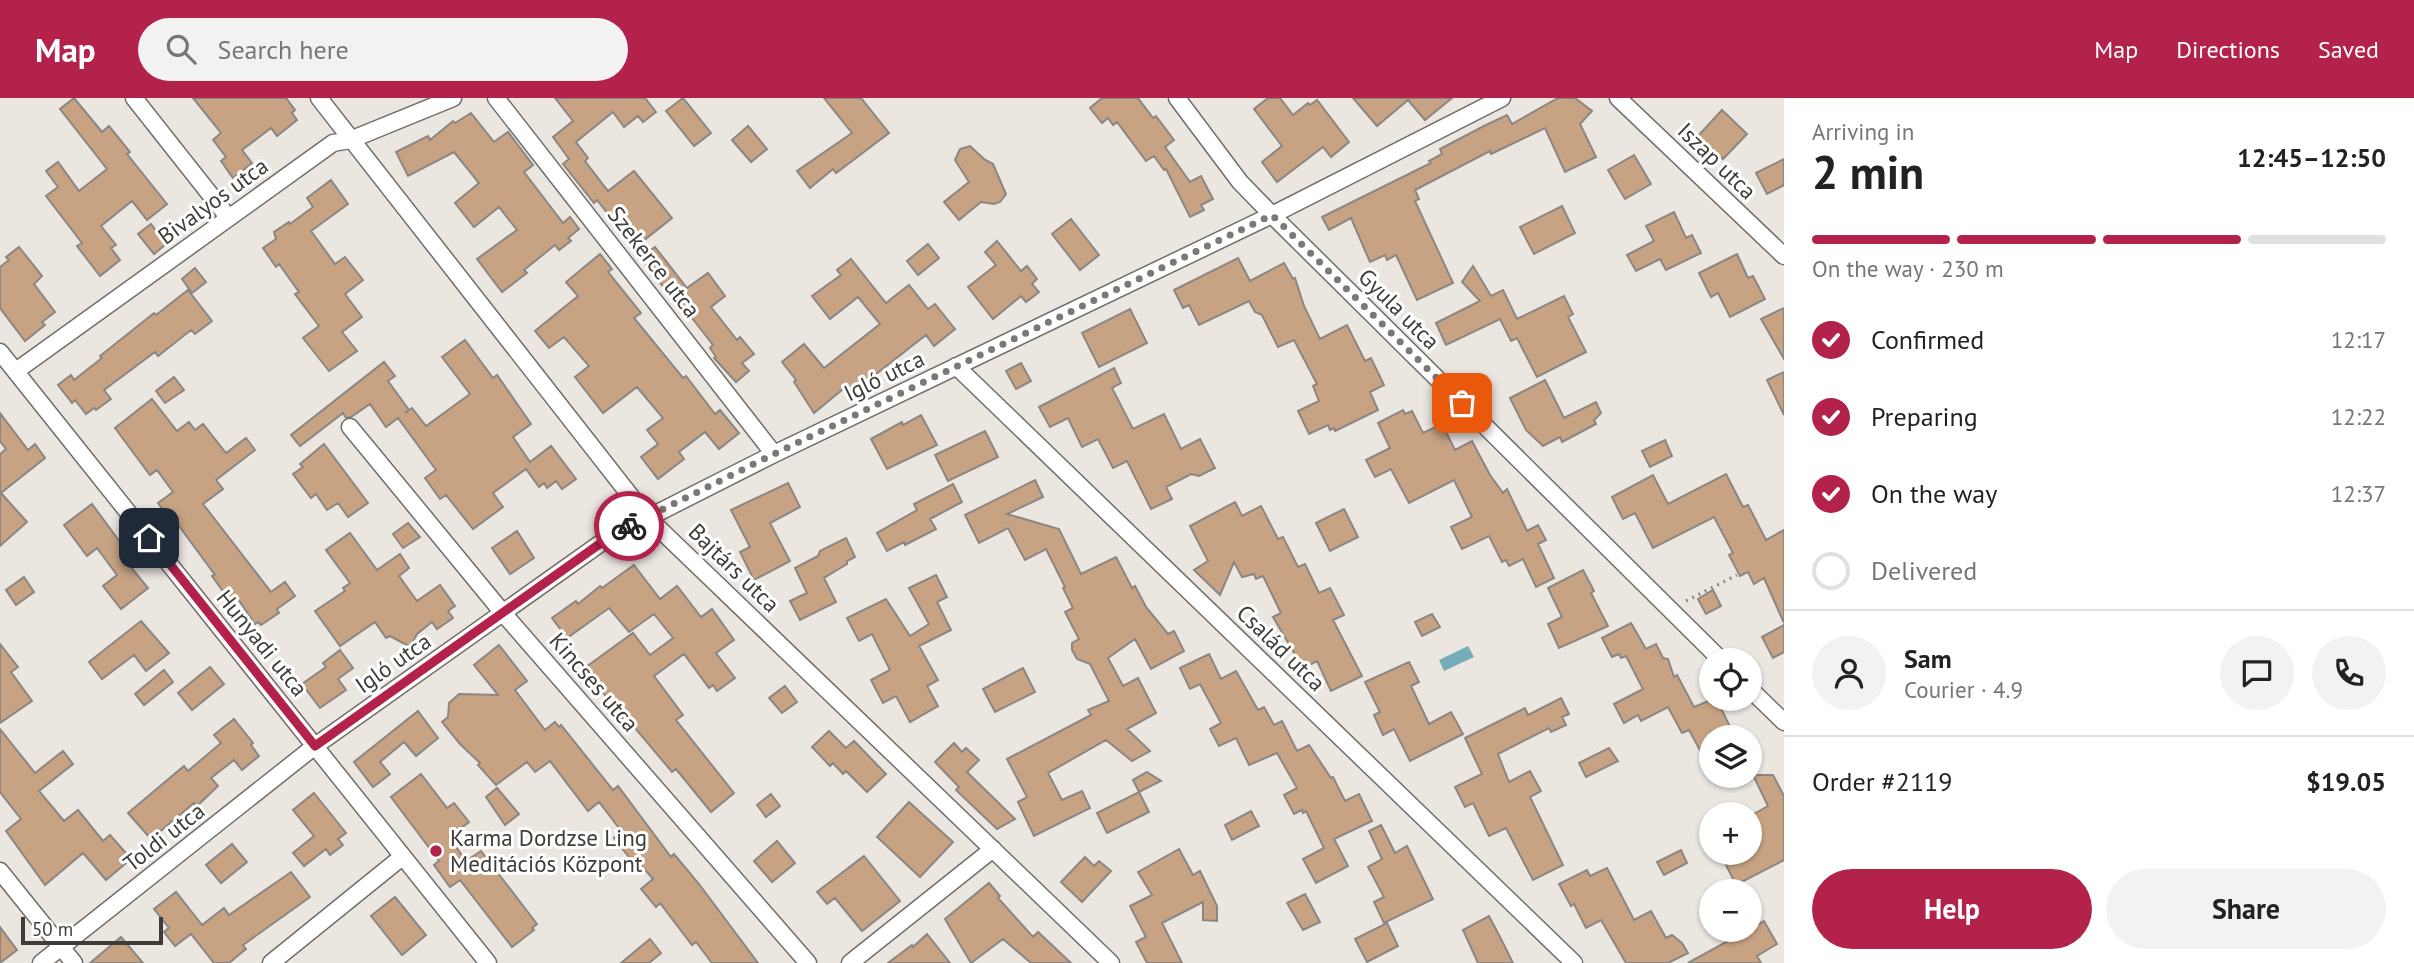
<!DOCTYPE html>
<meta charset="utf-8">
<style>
:root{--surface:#fff;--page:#f2f2f2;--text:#222;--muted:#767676;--line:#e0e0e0;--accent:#b3224a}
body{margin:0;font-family:"PT Sans",sans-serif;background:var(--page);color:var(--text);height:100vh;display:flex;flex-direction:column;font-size:26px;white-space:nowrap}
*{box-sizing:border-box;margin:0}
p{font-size:23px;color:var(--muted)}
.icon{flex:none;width:38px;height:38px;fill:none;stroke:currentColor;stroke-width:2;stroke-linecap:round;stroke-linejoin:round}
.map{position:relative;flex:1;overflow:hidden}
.side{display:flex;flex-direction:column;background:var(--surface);width:630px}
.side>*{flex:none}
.controls{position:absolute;left:1699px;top:550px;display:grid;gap:14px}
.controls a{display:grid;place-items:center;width:63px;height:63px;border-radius:50%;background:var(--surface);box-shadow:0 2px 5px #0004;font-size:35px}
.scale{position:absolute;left:21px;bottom:18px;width:142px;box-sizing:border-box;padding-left:7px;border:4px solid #3f3c3a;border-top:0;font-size:19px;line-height:24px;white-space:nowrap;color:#3f3c3a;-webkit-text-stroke:5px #fff;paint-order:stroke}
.pin{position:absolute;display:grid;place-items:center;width:60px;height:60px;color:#fff;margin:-30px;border-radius:14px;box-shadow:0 4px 10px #0006}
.courier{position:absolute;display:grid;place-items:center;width:70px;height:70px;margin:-35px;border:5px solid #b3224a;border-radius:50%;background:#fff;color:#222;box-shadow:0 2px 9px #0007}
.overview em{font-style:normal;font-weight:700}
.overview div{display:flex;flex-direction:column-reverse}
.overview{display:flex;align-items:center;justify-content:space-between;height:119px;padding:0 28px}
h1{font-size:46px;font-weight:700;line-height:52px}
.bar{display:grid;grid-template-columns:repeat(4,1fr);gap:10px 7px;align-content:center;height:84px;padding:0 28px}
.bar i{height:9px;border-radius:5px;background:var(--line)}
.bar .selected{background:var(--accent)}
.bar p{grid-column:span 4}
.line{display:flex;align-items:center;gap:18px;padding:0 28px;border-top:2px solid var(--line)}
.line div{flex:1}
.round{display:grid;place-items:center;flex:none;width:74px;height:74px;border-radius:37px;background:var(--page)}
ol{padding:0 28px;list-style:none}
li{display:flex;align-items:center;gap:21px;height:77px}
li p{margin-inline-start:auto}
li .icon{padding:7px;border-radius:50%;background:var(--accent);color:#fff;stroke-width:4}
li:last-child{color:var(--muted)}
li i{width:38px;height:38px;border:4px solid var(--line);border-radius:50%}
.cta{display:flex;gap:14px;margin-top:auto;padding:14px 28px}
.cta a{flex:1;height:80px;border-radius:42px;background:var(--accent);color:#fff;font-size:28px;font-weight:700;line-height:80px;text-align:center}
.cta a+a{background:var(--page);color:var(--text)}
header{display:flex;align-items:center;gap:42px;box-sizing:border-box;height:98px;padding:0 35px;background:var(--accent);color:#fff}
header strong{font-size:33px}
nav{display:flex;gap:38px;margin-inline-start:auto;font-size:24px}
.search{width:490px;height:63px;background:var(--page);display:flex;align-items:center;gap:18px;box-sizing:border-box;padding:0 24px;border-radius:38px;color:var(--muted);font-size:26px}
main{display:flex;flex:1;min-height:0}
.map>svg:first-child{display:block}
</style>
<header>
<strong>Map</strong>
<div class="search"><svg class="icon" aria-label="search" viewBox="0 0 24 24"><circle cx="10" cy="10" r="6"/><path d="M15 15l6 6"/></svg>Search here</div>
<nav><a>Map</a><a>Directions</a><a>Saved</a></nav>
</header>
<main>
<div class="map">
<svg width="1784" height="865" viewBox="0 0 1784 865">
<rect width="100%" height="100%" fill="#ece6e1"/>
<!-- water -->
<path fill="#74acb8" d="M1468,548L1474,559L1444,573L1439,562Z"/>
<!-- building -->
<path fill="#c7a383" stroke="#8c8682" stroke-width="2" d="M74,0L102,34L109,28L130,54L127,56L167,106L147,122L132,103L101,128L116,147L111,150L120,162L100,178L77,148L82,145L46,98L58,89L46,73L58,64L79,93L107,71L60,11Z
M193,0H286L295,12L292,15L297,22L277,38L271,30L242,52L252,65L233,80L221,63L226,59L213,42L221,35Z
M555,0H645L656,14L643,24L638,18L624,29L613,14L576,44L588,60L585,63L608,93L634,73L672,120L638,147L626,133L623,135L597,102L594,105L563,66L569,61L553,39L573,23Z
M683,0L711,35L694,48L666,13Z
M824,0H861L889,35L836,75L833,71L810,90L797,73L852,35Z
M1102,0H1138L1153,20L1156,18L1174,42L1165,49L1190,84L1201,78L1213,101L1201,107L1204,112L1190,119L1166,71L1164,72L1154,58L1146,63L1117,24L1113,27L1108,20L1102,25L1090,10Z
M1268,0H1280L1293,17L1308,5L1310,7L1317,2L1349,44L1331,59L1323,49L1277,84L1262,64L1282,48L1254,11Z
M1353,0H1452L1425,22L1408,2L1377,28Z
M1558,0H1575L1592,13L1580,26L1596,59L1565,74L1545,30L1491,56L1490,53L1415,92L1419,101L1415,103L1453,185L1417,202L1396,157L1387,162L1385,157L1370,164L1351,120L1329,132L1322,119L1431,65L1429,63L1442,56L1440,51L1484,28L1507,17L1512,26Z
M1722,12L1747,36L1723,61L1698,38Z
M471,15L494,44L508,34L533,67L524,74L563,125L570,119L579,131L568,140L571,143L559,152L555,147L524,172L527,175L502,194L477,161L517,132L499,109L474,129L455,105L479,85L454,54L408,78L396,54L428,38L430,42L453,23L455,25Z
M748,28L767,51L751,64L732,42Z
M970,48L984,61L993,66L1006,96L1000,104L994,106L981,104L959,122L944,104L969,84L955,62L960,51Z
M1634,57L1651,86L1625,101L1608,72Z
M1784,61V87L1767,96L1756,75Z
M331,82L348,106L311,133L335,166L345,159L363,182L345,196L362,219L342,234L357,253L329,273L303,240L319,228L295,196L299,194L279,166L276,169L263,150L276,141L274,134L289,124L290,126L313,109L307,100Z
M1562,108L1575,135L1534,156L1520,129Z
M1674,114L1686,140L1692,137L1701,155L1666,172L1660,161L1636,173L1627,157L1654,143L1646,128Z
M1071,121L1099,157L1080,172L1052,136Z
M151,126L166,146L154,156L138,136Z
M997,143L1021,173L1027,168L1037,181L1032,186L1039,194L1026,204L1021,198L993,221L968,189L996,167L985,154Z
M928,146L939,160L918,177L907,163Z
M19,149L42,178L34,186L55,214L42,224L45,227L25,243L0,210V169L9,162L6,159Z
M655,149L687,190L708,175L725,198L711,209L737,242L740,239L754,256L742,265L749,273L736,284L714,260L716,259L710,250L713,247L688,215L685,217L641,160Z
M600,156L612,171L608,174L641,215L634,220L683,280L686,278L715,316L720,312L739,335L719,351L705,334L679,354L684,361L658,381L641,359L658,346L647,332L663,320L637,289L603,315L575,279L589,268L564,239L549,250L535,233L578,198L566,184Z
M1737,156L1748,180L1753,178L1765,201L1730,219L1718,195L1711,199L1699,175Z
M1238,160L1250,183L1284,165L1293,181L1295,180L1304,208L1320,241L1347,227L1365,263L1371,260L1384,287L1370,294L1378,312L1335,333L1334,330L1330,332L1328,327L1309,336L1298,313L1319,303L1313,288L1317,286L1294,242L1278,249L1262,217L1255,214L1249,203L1199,227L1189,207L1183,210L1174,192Z
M851,161L886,205L909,187L928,211L935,206L955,231L934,248L926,237L853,294L848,287L814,315L794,284L796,282L782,264L804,246L824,270L880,226L858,199L830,221L812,198L841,177L837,172Z
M1473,168L1491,198L1503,192L1517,221L1564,198L1573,216L1568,219L1586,254L1537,279L1517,240L1511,243L1500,221L1446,247L1436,225L1480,203L1462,184Z
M195,170L206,184L192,195L182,181Z
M188,192L212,223L195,236L191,232L158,258L155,254L104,292L111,301L96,312L94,310L86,316L75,302L72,305L58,287L71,277L74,282L102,260L100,258L154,215L156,217Z
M1784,210V261L1761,221Z
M1130,211L1147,245L1099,269L1082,235Z
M465,242L493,280L497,277L531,326L513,339L530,364L551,348L576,381L562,391L556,383L547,390L544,385L539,389L526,371L493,395L503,409L473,431L446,397L440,401L425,380L436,372L398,320L386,329L370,306L351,319L346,320L343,315L300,348L291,337L384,264L395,278L388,283L409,312L405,315L412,310L426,328L470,296L442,259Z
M1021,265L1031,283L1016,291L1006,273Z
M1114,270L1121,285L1112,290L1133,331L1164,316L1181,351L1200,341L1215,370L1199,378L1191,376L1166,389L1172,401L1151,411L1127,363L1113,370L1098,341L1082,349L1068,320L1050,329L1039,309Z
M1784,274V317L1767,282Z
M174,279L184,292L165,305L156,293Z
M1545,282L1564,320L1596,304L1601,315L1594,322L1596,326L1562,344L1560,339L1543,348L1526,332L1510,300Z
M152,301L177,333L189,324L195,332L203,326L226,355L246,340L255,352L216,382L223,391L203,406L271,494L285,484L295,498L277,511L279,515L261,527L258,524L255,526L236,498L230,503L212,478L215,477L179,428L176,429L158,405L173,394L157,372L150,377L115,330Z
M1403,312L1405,316L1412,313L1423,335L1442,326L1455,352L1472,343L1490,377L1503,395L1507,391L1527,433L1538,427L1546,442L1538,446L1554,480L1536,489L1523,461L1509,468L1506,462L1502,464L1489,438L1462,451L1451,429L1472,419L1454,382L1409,405L1391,371L1375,379L1366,362L1390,350L1378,325Z
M0,315L28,352L35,346L45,360L1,395L27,424L0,448V356L6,351L0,343Z
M921,317L937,347L887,371L871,341L902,324L903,327Z
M985,333L998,359L948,383L935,357Z
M1665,342L1672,358L1650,369L1642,353Z
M324,346L368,405L348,419L338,405L327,412L316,396L311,400L293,376L303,369L300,366Z
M1726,376L1743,409L1748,407L1766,442L1784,432V525L1764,480L1754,486L1748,474L1740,478L1729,457L1733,455L1714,419L1653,450L1635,415L1623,421L1612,399L1653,377L1668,406Z
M1035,382L1043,399L1007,416L1059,431L1081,476L1116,459L1132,490L1135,488L1146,509L1168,536L1174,533L1184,553L1151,571L1135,541L1108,560L1123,588L1138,580L1156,615L1127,631L1150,653L1132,663L1106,642L1048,675L1062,702L1082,693L1090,710L1034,738L1018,704L1027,699L1007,661L1091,617L1088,612L1109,603L1090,566L1077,561L1072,552V545L1079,541L1065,514L1073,510L1063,490L1065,489L1046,451L1025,462L1008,430L979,445L965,417Z
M788,385L800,409L770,425L790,463L754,482L740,454L750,449L731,412Z
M953,386L962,404L930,421L936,431L905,447L904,444L887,453L877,435L917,412L914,406Z
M1235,404L1242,418L1261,408L1278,441L1283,439L1298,469L1305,466L1319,495L1330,490L1344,517L1333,522L1362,578L1331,593L1317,563L1303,570L1273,519L1281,515L1263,478L1256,481L1254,476L1242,479L1234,464L1220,497L1194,472L1208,463L1190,428Z
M92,406L131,459L126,463L148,490L121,511L103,488L117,477L97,450L87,458L64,427Z
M1344,411L1358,439L1330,453L1316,425Z
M408,425L420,439L403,450L393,436Z
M517,433L534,460L510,476L492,450Z
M350,435L377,472L400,456L409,470L399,478L417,503L440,487L455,508L448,513L453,520L437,531L432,524L417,536L410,549L390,538L386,540L375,524L340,548L315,513L345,493L343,490L350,485L326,452Z
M846,440L855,459L847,463V466L824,480L836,504L800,522L790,503L807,495L795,470L818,458L820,453Z
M634,467L660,501L677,488L701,519L712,511L734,542L716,555L735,580L717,593L713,587L709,590L684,556L654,578L683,617L676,622L734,695L711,714L676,671L672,674L625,618L621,621L586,569L633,535L650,557L673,540L654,516L629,534L609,510L567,540L552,520L576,503L578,506L600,488L602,490Z
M1583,472L1594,493L1591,495L1608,528L1559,550L1548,526L1562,519L1548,490Z
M936,477L947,499L937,504L951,532L919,548L938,582L927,588L938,608L910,624L896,598L883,605L871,582L890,572L872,536L859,543L847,520L886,501L910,538L929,526L909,490Z
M24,479L34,494L16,507L6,492Z
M1713,492L1721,508L1706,516L1698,501Z
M1432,516L1440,529L1422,538L1415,524Z
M141,523L169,555L146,573L134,557L102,581L89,564Z
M1631,525L1646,551L1656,546L1663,560L1668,561L1674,579L1677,577L1694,609L1716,600L1735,639H1712V674L1689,632L1682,635L1668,609L1641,623L1638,617L1624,625L1614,606L1643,591L1626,558L1621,560L1619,556L1612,559L1602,540Z
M1784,527V554L1773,560L1762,539Z
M0,546L18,569L11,574L32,603L0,625Z
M499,547L527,583L515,592L545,632L555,624L559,629L561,627L613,692L618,688L671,759L674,756L699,786L758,865H712L696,844L692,847L660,805L656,809L641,791L653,781L635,760L632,763L614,740L622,734L599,704L588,713L550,663L535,674L527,664L496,687L478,667L480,665L460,646L442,624L448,619L449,605L459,596L498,597L474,567Z
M340,552L353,570L338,581L346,592L320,610L302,586L326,569L323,565Z
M1209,556L1221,581L1236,573L1258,612L1264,609L1274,627L1282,623L1297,653L1309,647L1331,680L1333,679L1345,703L1359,696L1372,723L1334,741L1348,768L1316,785L1303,761L1324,750L1306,713L1303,715L1302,712L1294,716L1284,697L1297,690L1277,655L1249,667L1236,640L1219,648L1210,631L1221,625L1200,586L1190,591L1180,570Z
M1409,564L1419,584L1411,588L1429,626L1451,614L1463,636L1410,663L1394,631L1383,637L1374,617L1380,614L1365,584Z
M210,569L224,586L192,612L178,595Z
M1023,570L1035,594L995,614L983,591Z
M164,572L173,584L144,607L135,596Z
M785,588L797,604L782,615L769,600Z
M1561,600L1569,616L1562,619L1566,627L1551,634L1549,630L1498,656L1509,684L1530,673L1541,693L1530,699L1563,767L1533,782L1506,730L1489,738L1473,705L1465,709L1455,689L1482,676L1465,640L1525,610L1528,617Z
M418,613L438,640L416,658L404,644L380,664L390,676L373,689L354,664Z
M234,621L253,645L251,647L259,658L242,672L234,662L211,680L218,688L197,708L194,705L151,741L128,715L184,668L188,673L221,645L214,637Z
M0,631L35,675L63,653L73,666L39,693L64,723L78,712L103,743L110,737L131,761L106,782L83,755L45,787L6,733L21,721L0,694Z
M829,633L846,650L854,643L886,676L867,694L846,673L843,676L833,665L830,668L812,649Z
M954,645L962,654L966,650L979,662L967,674L1015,721L997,731L956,692L959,689L935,664Z
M1609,650L1618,663L1586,679L1579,665Z
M1147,674L1161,683L1139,694L1133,682Z
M421,676L447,710L454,705L469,724L449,739L466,763L481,753L537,826L532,830L534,832L512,849L460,782L450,789L434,767L439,763L391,699Z
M1753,677H1773L1784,698V762L1736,787L1725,765L1750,754V718L1768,708Z
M497,690L519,716L505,727L486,699Z
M1139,694L1149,714L1107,735L1097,715Z
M314,695L346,735L338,741L343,747L330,757L326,751L304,768L293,755L314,738L293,712Z
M771,696L780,708L766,719L757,707Z
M909,704L953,744L920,779L877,739Z
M1251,713L1259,728L1232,742L1225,727Z
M1381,727L1395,755L1407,748L1433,801L1384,825L1374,804L1384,799L1368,769L1382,761L1369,733Z
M777,743L795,765L772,784L754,763Z
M232,746L247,764L221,785L206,767Z
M1179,751L1193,777L1200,773L1217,808V823L1203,822V804L1162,825L1182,865H1147L1136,844L1146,839L1130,808L1152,797L1138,774Z
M1681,752L1687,765L1664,777L1657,764Z
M864,758L900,803L862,833L835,800L827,806L817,794Z
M1085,759L1094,768L1099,763L1111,773L1082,804L1061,784Z
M1607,770L1634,822L1651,813L1666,840L1672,837L1682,845L1688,855L1668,865H1626L1601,822L1586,830L1574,806L1571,808L1559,786L1587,772L1590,778Z
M291,774L310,799L243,847L246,851L229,865H214L191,836L175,848L164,834L169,830L154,811L176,794L202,827L224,810L229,817Z
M989,785L1000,798L998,800L1033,839L1038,834L1071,865H1031L1003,841L971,865L945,821Z
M1305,796L1320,824L1303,832L1287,805Z
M395,799L426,837L402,857L371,818Z
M1489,818L1502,843L1513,865H1478L1463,832Z
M1764,823L1777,846L1757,858L1761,865H1688Z
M1387,825L1398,848L1367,864L1355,841Z
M0,829L17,852L0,865Z
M927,836L950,865H888L912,847L913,849Z
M121,839L143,865H90Z
M650,841L661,855L649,865H621Z"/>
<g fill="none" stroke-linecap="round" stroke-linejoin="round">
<defs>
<path id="street" d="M134,0L228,119
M319,0L647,419L1111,865
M496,0L774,356
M1177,0L1240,84L1272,117L1721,562
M1618,0L1784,158
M0,254L488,865
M956,268L1574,865
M16,273L333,45L350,42L453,0
M350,329L503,515L808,865
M1750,591L1784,624
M0,773L74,865
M41,865L315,648L608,440L774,356L1272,117L1502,0
M271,865L402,759
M850,865L993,751"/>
</defs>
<!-- street casing -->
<use href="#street" stroke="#726d69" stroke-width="19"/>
<!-- path -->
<path stroke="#918c89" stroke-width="3.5" stroke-dasharray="2 5" stroke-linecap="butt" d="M1686,503L1737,477"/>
<!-- street -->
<use href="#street" stroke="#fff" stroke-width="16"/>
</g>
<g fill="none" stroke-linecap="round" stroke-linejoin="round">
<!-- done -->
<path stroke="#7c7874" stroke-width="7" stroke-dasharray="0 12.6" d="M629,428L774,356L1272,117L1462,305"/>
<!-- route -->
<path stroke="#b3224a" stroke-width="9" d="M149,440L315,648L608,440L629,428"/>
</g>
<!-- markers -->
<circle fill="#b3224a" stroke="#fff" stroke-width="2.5" cx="436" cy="753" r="7"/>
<g text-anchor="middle" stroke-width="6" stroke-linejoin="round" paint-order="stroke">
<!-- street labels -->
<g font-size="23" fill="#3f3c3a" stroke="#fff">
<text transform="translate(1717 63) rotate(44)" y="8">Iszap utca</text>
<text transform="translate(213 103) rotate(-36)" y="8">Bivalyos utca</text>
<text transform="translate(654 164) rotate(52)" y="8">Szekerce utca</text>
<text transform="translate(1399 211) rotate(45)" y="8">Gyula utca</text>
<text transform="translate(884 278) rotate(-26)" y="8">Igló utca</text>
<text transform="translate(734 470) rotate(44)" y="8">Bajtárs utca</text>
<text transform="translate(262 545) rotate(51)" y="8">Hunyadi utca</text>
<text transform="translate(1281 550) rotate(44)" y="8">Család utca</text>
<text transform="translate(393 565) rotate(-35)" y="8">Igló utca</text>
<text transform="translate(594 584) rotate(49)" y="8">Kincses utca</text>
<text transform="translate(164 739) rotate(-38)" y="8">Toldi utca</text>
</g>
<!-- poi labels -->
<g font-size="23" fill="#3f3c3a" stroke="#fff" text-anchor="start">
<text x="450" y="748">Karma Dordzse Ling<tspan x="450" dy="26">Meditációs Központ</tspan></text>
</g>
</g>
</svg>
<div class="controls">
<a><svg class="icon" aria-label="locate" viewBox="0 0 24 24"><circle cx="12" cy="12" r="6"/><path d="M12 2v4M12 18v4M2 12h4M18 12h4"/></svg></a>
<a><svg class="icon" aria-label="layers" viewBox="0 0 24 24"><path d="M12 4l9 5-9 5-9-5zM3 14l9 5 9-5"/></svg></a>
<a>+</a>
<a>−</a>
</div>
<div class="scale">50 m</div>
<div class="pin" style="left:1462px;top:305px;background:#ea580c"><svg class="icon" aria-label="bag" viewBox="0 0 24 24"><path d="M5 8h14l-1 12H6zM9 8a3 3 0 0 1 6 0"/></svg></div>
<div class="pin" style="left:149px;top:440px;background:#1f2937"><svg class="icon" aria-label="home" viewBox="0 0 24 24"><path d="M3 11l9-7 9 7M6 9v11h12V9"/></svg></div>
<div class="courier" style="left:629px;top:428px"><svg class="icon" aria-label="bike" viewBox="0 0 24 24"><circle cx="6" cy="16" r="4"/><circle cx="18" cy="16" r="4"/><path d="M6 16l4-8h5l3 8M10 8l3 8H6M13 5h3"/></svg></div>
</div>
<section class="side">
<div class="overview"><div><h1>2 min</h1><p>Arriving in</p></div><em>12:45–12:50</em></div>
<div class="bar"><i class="selected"></i><i class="selected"></i><i class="selected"></i><i></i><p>On the way · 230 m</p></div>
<ol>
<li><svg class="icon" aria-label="check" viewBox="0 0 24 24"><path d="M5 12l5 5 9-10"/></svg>Confirmed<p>12:17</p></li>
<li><svg class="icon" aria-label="check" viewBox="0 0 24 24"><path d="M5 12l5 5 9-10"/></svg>Preparing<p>12:22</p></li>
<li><svg class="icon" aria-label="check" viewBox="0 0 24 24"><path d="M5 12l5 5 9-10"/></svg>On the way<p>12:37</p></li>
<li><i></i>Delivered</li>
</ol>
<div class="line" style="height:126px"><a class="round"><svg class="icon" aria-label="person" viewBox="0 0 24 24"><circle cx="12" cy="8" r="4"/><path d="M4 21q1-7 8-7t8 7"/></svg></a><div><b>Sam</b><p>Courier · 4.9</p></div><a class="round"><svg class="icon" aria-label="chat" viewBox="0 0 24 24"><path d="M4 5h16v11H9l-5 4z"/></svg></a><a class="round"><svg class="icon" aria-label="phone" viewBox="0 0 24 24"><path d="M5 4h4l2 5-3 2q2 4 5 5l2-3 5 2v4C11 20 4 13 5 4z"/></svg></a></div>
<div class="line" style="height:91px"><div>Order #2119</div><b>$19.05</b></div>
<div class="cta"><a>Help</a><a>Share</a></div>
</section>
</main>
